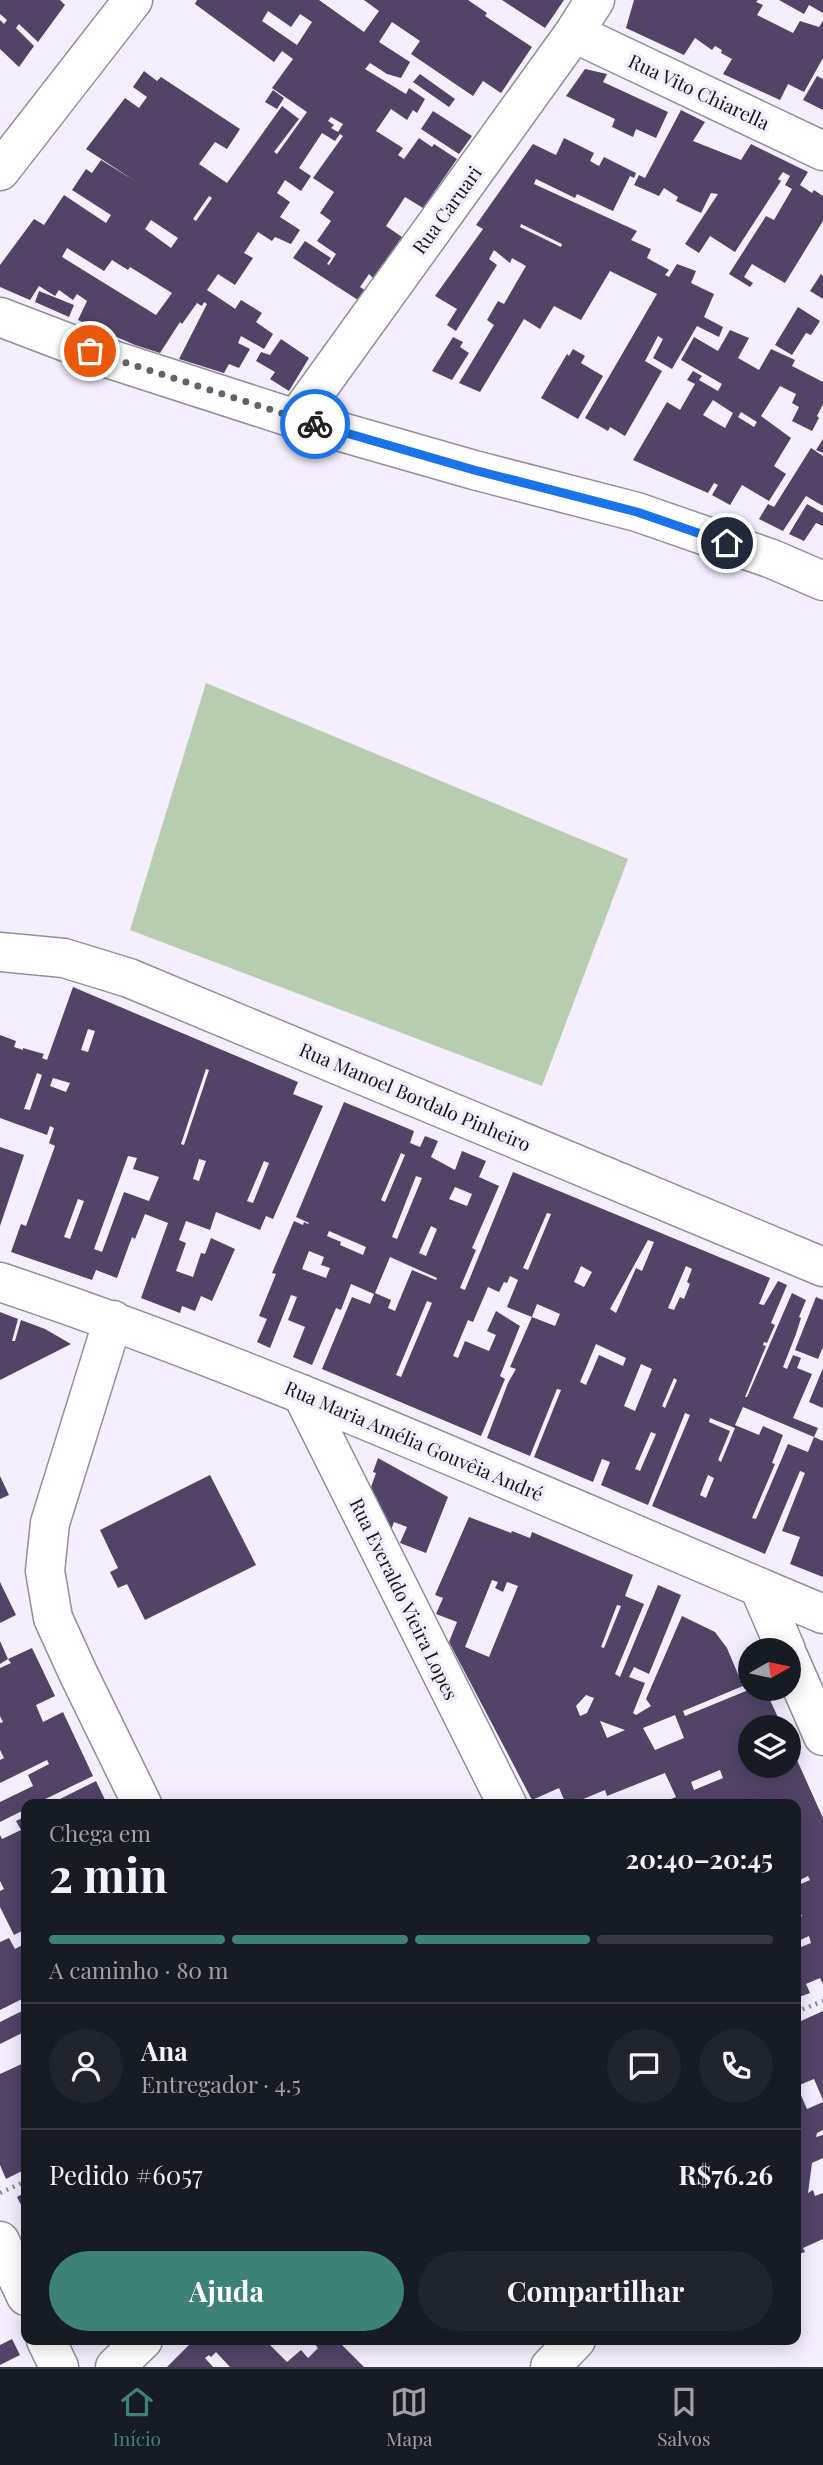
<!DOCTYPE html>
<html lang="pt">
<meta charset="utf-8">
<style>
:root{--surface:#171b24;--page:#20242c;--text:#f1f3f6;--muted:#9ea1a6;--line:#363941;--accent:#3d8277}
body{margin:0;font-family:"Playfair Display",serif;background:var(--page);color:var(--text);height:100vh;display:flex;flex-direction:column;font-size:26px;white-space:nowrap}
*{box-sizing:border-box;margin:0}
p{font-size:23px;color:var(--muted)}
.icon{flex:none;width:38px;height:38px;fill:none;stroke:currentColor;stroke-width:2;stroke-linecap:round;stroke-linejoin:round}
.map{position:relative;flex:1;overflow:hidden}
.panel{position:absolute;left:21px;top:1799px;width:780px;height:546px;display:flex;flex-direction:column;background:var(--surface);border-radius:14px;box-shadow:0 4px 18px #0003}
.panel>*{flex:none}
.needle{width:46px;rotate:81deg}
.tools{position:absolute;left:738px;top:1638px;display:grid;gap:14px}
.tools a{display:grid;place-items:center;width:63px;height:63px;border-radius:50%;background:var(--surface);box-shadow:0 4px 18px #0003;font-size:35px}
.pin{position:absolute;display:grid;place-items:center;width:60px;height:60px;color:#fff;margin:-30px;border:4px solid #fff;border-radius:50%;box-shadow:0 2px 7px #0007}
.courier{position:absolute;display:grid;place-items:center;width:70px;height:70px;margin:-35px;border:5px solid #1a73e8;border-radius:50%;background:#fff;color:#222;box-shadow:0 2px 9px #0007}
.headline em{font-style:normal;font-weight:700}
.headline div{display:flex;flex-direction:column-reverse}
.headline{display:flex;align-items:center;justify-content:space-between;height:119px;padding:0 28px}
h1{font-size:46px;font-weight:700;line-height:52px}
.bar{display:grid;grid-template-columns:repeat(4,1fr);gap:10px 7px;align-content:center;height:84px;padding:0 28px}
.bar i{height:9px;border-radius:5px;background:var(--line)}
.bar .selected{background:var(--accent)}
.bar p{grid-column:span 4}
.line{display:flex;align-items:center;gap:18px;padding:0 28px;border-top:2px solid var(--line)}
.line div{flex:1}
.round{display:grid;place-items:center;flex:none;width:74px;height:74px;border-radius:37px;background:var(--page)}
.action{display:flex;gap:14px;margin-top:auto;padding:14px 28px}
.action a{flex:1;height:80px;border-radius:42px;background:var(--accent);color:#fff;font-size:28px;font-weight:700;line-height:80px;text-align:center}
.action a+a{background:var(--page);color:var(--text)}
.tabs{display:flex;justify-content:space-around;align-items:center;height:98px;border-top:2px solid var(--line);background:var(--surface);font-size:19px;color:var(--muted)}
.tabs a{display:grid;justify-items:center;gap:4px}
.tabs .selected{color:var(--accent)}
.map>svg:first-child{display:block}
</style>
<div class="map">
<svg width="823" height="2367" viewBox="0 0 823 2367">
<rect width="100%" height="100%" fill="#f4eefe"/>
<!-- green -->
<path fill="#b8ccaf" d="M206,683L628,859L542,1086L130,930Z"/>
<!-- building -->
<path fill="#534467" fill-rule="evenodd" d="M0,0H60L65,5L38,42L19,24L16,28L34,46L19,67L0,49V20L4,24L7,20L0,14Z
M197,0H319L364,32L379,11L364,0H468L487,13L485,16L532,47L501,93L483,81L473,96L411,54L420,41L392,22L379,42L410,62L401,78L387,74L370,63L365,69L406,94L409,88L425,99L417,113L413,110L407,120L391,109L376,131L403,148L398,155L404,159L419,138L432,147L434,144L457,159L423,208L405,197L386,226L402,237L373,278L369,274L360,287L365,290L358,300L293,258L305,241L331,258L327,264L329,265L336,254L317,241L331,221L320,213L334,192L313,178L343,136L340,134L335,141L322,133L299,168L311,176L301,191L285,180L277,193L290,202L280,217L300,230L291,244L275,237L272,241L258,232L244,253L253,258L235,285L218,274L207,290L234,308L235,309L241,300L262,313L256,322L273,334L264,349L241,336L238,343L250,349L239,368L229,364L224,373L179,359L207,304L204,302L202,306L197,303L182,324L180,322L160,353L135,345L78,320L87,301L77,294L73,300L59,290L55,296L39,286L30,300L0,287V265L34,219L44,225L64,195L106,223L111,215L72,190L86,169L92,173L101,160L135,181L86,149L125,98L139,108L147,97L133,87L144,71L157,81L161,77L240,129L227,149L215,142L199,164L227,183L282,106L299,119L274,152L277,154L307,112L272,88L293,59L282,51L274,62L195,4ZM268,11L291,27L300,14L312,22L297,45L262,21ZM331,117L343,124L338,132L331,128L334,125L328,121ZM209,196L212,198L196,221L193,219ZM151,220L178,238L171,248L145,229ZM67,248L104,271L112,260L128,270L130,267L172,293L156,315L62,257Z
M502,0H564L545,28Z
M634,0H758L756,2L763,5L757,15L793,33L800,21L819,27L823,21V58L804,92L788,84L780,100L723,74L732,59L721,53L722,50L715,46L712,50L695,38L684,55L626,28Z
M779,0H823V13L809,5L804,14Z
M585,69L607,74L603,82L668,112L656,138L636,129L633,137L612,127L615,119L566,96Z
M420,74L455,99L449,107L413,82Z
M817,76L823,79V110L803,100Z
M273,90L284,98L277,109L265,102Z
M681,110L705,122L693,141L741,160L751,144L808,172L800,185L812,193L814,190L823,196V221L785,283L752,264L744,277L753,283L750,287L729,274L766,216L774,220L792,189L785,185L790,176L783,172L778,179L781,181L735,252L710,236L699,253L685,244L718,194L711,193L701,213L676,201L678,197L664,188L659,196L634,185L639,175L645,178Z
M433,111L472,136L459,154L421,129Z
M564,138L594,153L590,161L599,166L604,157L636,173L634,178L630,176L613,211L577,194L575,198L536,179L534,184L637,231L631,240L651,249L647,258L669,270L665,275L669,277L677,264L696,271L691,283L714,294L704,317L723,327L719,337L697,326L672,369L653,358L663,339L658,336L645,361L662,371L625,436L610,427L608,431L585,418L657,294L610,271L581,320L554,306L540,329L524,319L480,392L459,383L494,325L487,320L498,301L504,304L526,266L512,258L510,263L494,250L489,259L497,265L456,331L447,325L457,309L435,296L483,229L476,225L533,144L556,155ZM521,224L562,244L561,247L520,227Z
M821,274L823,276V299L810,291Z
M39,291L74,305L69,317L35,302Z
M798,307L820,321L811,335L806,333L792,355L775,345Z
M730,330L749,338L738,358L759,370L771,349L795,360L792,366L823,382V404L817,416L819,418L812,431L792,421L799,407L792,403L796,394L780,386L761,416L791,438L774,466L786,474L769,501L742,485L730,505L712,495L718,485L714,483L708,493L633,460L667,402L680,410L695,384L687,380L693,371L702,376L699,380L718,391L722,384L681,360L694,337L718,351ZM713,400L733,413L725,428L703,415ZM741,412L757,422L754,427L738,417Z
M453,337L463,342L460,347L469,353L452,380L432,371Z
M281,339L309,358L289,391L270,379L275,372L256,361L261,352L270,355Z
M573,349L585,356L581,363L603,376L578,419L541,398L567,354L569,356Z
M823,439V453L816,450Z
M811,448L823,456V506L806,496L783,531L759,519L768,504L774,507Z
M807,504L823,513V526L816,523L804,541L789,534Z
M73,987L298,1082L293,1094L323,1106L273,1219L266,1216L260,1230L216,1212L210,1230L186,1221L179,1240L186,1243L176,1271L193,1277L201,1253L205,1254L211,1238L235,1249L212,1301L201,1296L195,1311L182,1306L180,1313L141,1298L168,1223L145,1214L135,1239L132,1237L117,1278L96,1270L92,1280L11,1252L21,1224L26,1226L55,1146L49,1143L54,1128L50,1126L47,1135L0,1118V1035L16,1041L14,1047L23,1050V1048L44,1054L42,1058L47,1060ZM88,1029L95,1031L88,1052L81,1050ZM206,1069L209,1070L184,1145L181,1144ZM37,1073L42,1075L30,1110L24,1109ZM53,1078L70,1083L66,1092L50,1086ZM128,1156L137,1158L133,1169L159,1177L149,1201L124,1192L102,1252L94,1249ZM199,1159L206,1161L199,1181L193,1179ZM264,1161L269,1163L253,1203L247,1201ZM78,1199L84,1201L70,1239L64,1237Z
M344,1102L414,1131L410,1143L420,1147L425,1136L438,1141L431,1157L455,1170L462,1151L486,1161L479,1177L499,1186L472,1248L476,1250L460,1288L465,1290L513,1172L770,1278L759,1304L764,1305L778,1281L787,1285L771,1323L775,1325L767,1343L764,1342L763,1345L766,1346L745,1397H747L792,1293L806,1300L799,1317L801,1318L796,1334L783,1367L787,1369L793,1355L801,1358L797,1368L812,1374L793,1418L818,1428L814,1437L743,1407L735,1425L759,1435L763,1426L783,1435L772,1463L775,1464L752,1518L756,1519L788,1444L808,1452L814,1437L823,1441V1577L790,1564L800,1537L782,1531L805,1473L800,1471L765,1554L652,1506L690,1415L685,1413L648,1505L601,1485L610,1462L602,1459L593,1482L534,1457L561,1390L557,1389L530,1456L487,1438L508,1383L516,1369L510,1367L532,1317L555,1326L560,1314L537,1304L532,1317L507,1307L518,1280L510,1276L507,1283L504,1282L499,1292L488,1287L473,1322L468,1320L453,1356L458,1358L465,1341L489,1351L496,1335L487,1331L496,1311L520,1326L500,1376L505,1379L481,1436L322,1369L352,1297L370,1304L374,1294L351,1284L341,1310L336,1308L312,1365L293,1357L305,1327L288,1320L297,1297L291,1295L270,1348L257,1342L267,1319L259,1316L276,1274L272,1273L294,1221L303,1225L304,1222L308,1224L309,1223L296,1217ZM401,1153L405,1155L385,1202L381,1200ZM416,1176L422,1178L397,1239L392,1237ZM455,1187L472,1194L467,1206L449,1199ZM547,1213L551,1214L528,1270L523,1268ZM431,1226L437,1229L426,1256L419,1253ZM329,1231L366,1247L363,1255L340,1245L341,1242L327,1236ZM648,1240L654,1242L642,1271L636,1268L616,1313L610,1309ZM309,1251L324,1257L321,1265L330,1268L326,1278L302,1269ZM390,1257L437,1278L436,1280L412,1270L395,1311L388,1308L391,1300L375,1293ZM581,1266L592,1272L584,1287L574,1282ZM686,1266L692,1269L687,1282L690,1284L684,1299L680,1297L674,1310L668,1308ZM427,1301L432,1303L401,1377L396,1375ZM596,1344L626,1358L623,1366L599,1355L586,1385L580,1382ZM641,1364L652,1369L635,1411L624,1406ZM674,1378L677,1380L665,1408L662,1406ZM710,1418L735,1428L721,1462L718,1460L730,1431L709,1422ZM651,1432L656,1434L640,1471L635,1469ZM708,1475L714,1478L706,1498L700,1495Z
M0,1147L24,1155L0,1226Z
M816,1297L823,1300V1347L818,1359L795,1350Z
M0,1312L18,1319L12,1341H15L21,1320L45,1329L71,1344L0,1380Z
M823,1368V1408L809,1402Z
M378,1458L448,1497L426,1553L400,1543L407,1527L394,1522L391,1530L370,1490L376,1473L373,1472Z
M210,1475L256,1565L145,1620L127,1584L118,1588L110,1572L118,1568L100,1530Z
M0,1476L9,1495L0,1499Z
M469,1517L511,1533L512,1531L530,1538L532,1532L633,1575L625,1596L644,1604L615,1674L620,1677L658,1585L681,1595L649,1674L634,1667L629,1677L645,1683L633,1713L636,1715L651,1706L646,1699L682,1616L715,1632L727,1648L743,1686L683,1711L685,1716L746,1691L765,1689L781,1724L774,1727H751V1766H789V1750L792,1749L823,1818V1984L820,1978L806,1984L810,1993L796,1998V1949L811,1943L809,1936L796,1942V1919L802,1916L800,1912L796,1914V1886L810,1880L808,1876L796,1882V1804H791L788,1799L775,1804H658L676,1797L665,1773L607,1796L605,1790L571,1804H566L559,1788L532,1800L449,1642L457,1622L436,1614L443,1598L435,1595ZM492,1580L498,1582L495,1588L503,1592L507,1582L518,1586L489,1657L465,1647ZM617,1605L621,1606L604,1648L601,1647ZM586,1695L594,1698L587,1713L580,1716L576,1706ZM675,1715L684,1738L655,1750L643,1728ZM600,1721L625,1730L607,1738ZM720,1770L723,1778L694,1790L691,1782Z
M0,1582L16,1615L0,1623Z
M0,1641L8,1659L0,1664Z
M32,1648L55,1696L36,1705L43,1722L63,1712L93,1776L35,1804H26V1809L0,1822V1802L33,1786L28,1775L49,1764L47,1760L0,1783V1760L4,1758L0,1750V1723L3,1722L0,1716V1668L11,1663L8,1659Z
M96,1781L107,1804H50Z
M26,1816V1935L24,1930L14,1935L0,1907V1891L4,1889L0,1881V1835L2,1839L21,1830L16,1821Z
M9,1938L15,1949L26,1943V1997L0,2010V1942Z
M26,2009V2031L0,2044V2022Z
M823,2011V2100L814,2079L797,2086L807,2109L823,2102V2130L817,2133L816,2137L823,2135V2158L812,2163L808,2193L813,2190L815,2196L823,2193V2239L803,2248L805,2252L796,2255V2117L799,2116L798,2112L796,2113V2018L800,2016L801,2021Z
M26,2062V2165L23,2167L24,2170L6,2179L0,2165V2074Z
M26,2192V2215L17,2197Z
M12,2339L20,2355L0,2365V2345Z
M194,2340H265L287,2362L301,2350L308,2358L318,2348L313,2342L309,2345L304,2340H337L364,2367H230L216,2352L211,2357L209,2355L205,2358L213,2367H167Z"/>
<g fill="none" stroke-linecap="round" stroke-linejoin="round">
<defs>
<path id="minor" d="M574,33L823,151
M0,317L113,360L296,419L474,470L637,512L772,559L823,581
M296,419L574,33L595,0
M0,952L64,958L129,978L823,1267
M0,1282C281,1376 550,1500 823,1614
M113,1320L50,1523L45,1571L53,1618L78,1673L142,1804
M302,1394L507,1804
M759,1587L786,1650
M789,1658L823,1736
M0,2241L26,2296
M46,2340L59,2367
M115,2367L143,2340
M550,2367L576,2340"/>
<path id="major" d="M0,171L133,0"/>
</defs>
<!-- minor casing -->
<use href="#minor" stroke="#938e9c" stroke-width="41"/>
<!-- major casing -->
<use href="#major" stroke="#938e9c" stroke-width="41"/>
<!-- path -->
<path stroke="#8d8994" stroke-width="4.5" stroke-dasharray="2 5" stroke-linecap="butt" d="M796,2012L823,2001
M0,2193L26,2181"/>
<!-- minor -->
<use href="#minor" stroke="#fff" stroke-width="38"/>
<!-- major -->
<use href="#major" stroke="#fff" stroke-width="38"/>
</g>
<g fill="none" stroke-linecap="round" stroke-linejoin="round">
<!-- done -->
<path stroke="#64616a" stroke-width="7" stroke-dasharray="0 12.6" d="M90,351L315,424"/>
<!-- route -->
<path stroke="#1a73e8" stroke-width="9" d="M315,424L474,470L637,512L727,543"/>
</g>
<g text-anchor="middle" stroke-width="7" stroke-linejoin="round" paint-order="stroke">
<!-- street labels -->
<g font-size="19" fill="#17151a" stroke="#f4eefe">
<text transform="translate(699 92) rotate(25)" y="7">Rua Vito Chiarella</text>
<text transform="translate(447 210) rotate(-54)" y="7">Rua Caruari</text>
<text transform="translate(415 1097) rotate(23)" y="7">Rua Manoel Bordalo Pinheiro</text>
<text transform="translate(414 1441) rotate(23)" y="7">Rua Maria Amélia Gouvêia André</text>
<text transform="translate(404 1599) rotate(64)" y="7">Rua Everaldo Vieira Lopes</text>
</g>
</g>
</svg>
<div class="tools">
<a><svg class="needle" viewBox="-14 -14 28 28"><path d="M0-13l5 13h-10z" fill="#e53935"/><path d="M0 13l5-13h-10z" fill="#9ea1a6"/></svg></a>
<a><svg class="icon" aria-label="layers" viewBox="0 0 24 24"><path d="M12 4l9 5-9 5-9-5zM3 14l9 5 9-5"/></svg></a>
</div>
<div class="pin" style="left:90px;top:351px;background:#ea580c"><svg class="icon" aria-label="bag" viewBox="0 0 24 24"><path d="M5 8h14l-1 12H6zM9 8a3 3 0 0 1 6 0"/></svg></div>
<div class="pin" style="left:727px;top:543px;background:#1f2937"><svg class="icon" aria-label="home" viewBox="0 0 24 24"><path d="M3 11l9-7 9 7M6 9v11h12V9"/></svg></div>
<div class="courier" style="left:315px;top:424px"><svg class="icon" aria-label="bike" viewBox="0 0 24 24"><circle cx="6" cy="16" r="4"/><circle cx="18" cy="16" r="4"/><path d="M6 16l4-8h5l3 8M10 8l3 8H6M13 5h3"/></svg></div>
<section class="panel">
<div class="headline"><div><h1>2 min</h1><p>Chega em</p></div><em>20:40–20:45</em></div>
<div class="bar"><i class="selected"></i><i class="selected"></i><i class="selected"></i><i></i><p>A caminho · 80 m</p></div>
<div class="line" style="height:126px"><a class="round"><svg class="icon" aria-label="person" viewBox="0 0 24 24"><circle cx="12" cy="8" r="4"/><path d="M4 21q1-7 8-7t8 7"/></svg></a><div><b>Ana</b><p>Entregador · 4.5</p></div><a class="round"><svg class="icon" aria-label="chat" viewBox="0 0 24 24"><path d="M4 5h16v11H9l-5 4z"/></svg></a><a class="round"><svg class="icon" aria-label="phone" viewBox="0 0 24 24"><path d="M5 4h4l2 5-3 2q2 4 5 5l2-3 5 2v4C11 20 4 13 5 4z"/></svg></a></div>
<div class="line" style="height:91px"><div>Pedido #6057</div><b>R$76.26</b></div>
<div class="action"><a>Ajuda</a><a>Compartilhar</a></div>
</section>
</div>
<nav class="tabs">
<a class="selected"><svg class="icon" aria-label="home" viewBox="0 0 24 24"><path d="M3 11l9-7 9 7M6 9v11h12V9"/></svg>Início</a>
<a><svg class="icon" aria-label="map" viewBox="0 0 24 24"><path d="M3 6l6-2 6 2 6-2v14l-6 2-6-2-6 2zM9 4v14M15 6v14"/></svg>Mapa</a>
<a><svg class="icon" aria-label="saved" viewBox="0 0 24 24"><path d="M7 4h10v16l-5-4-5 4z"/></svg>Salvos</a>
</nav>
